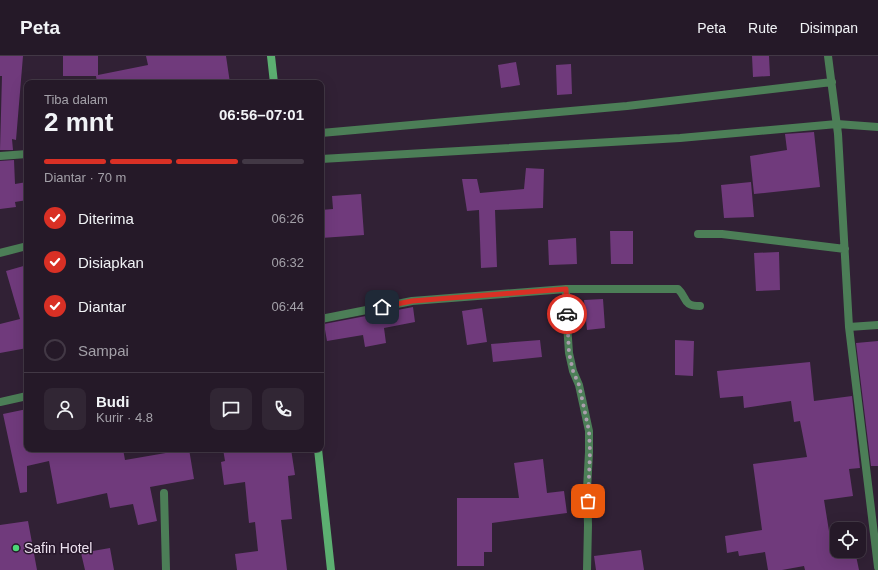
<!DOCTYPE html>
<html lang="id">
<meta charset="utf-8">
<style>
:root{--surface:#251928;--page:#312634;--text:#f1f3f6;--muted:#a3a0a8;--line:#423845;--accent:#d93025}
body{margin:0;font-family:Arial,sans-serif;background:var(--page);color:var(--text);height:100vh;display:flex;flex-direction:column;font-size:15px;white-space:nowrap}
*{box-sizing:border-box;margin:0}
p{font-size:13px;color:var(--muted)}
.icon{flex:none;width:22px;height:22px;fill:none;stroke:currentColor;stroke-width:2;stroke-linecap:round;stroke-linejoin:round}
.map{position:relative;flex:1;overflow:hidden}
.panel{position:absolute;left:24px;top:24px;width:300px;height:372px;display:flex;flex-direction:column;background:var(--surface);border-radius:8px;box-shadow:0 4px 16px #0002,0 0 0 1px var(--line)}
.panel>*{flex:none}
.fabs{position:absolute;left:830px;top:466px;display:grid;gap:8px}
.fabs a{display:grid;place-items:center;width:36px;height:36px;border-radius:8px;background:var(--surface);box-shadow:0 4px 16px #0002,0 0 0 1px var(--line);font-size:20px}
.pin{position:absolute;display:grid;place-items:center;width:34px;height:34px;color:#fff;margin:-17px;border-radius:8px;box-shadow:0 2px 6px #0006}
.courier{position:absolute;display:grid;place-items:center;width:40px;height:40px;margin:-20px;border:3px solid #d93025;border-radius:50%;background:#fff;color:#222;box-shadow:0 1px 5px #0007}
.overview em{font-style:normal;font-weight:700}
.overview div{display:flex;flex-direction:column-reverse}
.overview{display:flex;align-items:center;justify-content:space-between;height:68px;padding:0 20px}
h1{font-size:26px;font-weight:700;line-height:30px}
.bar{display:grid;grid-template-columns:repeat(4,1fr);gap:6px 4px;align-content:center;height:48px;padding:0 20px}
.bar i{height:5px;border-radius:3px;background:var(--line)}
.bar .on{background:var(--accent)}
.bar p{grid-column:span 4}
.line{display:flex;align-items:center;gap:10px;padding:0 20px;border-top:1px solid var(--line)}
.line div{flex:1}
.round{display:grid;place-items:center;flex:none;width:42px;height:42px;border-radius:8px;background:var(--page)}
ol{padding:0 20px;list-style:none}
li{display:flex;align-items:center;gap:12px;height:44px}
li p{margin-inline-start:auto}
li .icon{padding:4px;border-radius:50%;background:var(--accent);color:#fff;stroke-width:4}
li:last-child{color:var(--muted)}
li i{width:22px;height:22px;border:2px solid var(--line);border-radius:50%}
header{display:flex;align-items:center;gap:24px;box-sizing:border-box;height:56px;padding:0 20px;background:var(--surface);border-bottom:1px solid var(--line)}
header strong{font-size:19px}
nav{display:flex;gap:22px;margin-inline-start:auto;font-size:14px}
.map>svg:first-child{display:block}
</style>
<header>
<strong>Peta</strong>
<nav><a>Peta</a><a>Rute</a><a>Disimpan</a></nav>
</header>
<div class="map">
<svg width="878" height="514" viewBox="0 0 878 514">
<rect width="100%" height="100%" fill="#312135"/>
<!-- building -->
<path fill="#703a7c" d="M0,0H23L16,84L12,83L13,94H0L2,20H0Z
M63,0H98V19L148,9L146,0H226L230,27H97L96,20H63Z
M752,0H769L770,20L753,21Z
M516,6L520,29L501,32L498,9Z
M571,8L572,38L557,39L556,9Z
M814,76L820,131L754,138L750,100L787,94L785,78Z
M14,104L15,128L27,126V144L15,146L16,151L0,153V105Z
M526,112L544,113L543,152L495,154L497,211L481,212L479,154L467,155L462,123H477L480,137L524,133Z
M751,126L754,161L724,162L721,129Z
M361,138L364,179L321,182V154L333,153L332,140Z
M610,175H633V208H611Z
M576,182L577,208L549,209L548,184Z
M779,196L780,234L756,235L754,197Z
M27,209V292L0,297V268L20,263L6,215Z
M603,243L605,272L587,274L584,244Z
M413,251L415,266L384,272L386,287L365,291L363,279L327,285L324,268Z
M482,252L487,286L467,289L462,255Z
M540,284L542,301L493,306L491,288Z
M675,284L694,285L693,320L675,319Z
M878,285V410H871L856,287Z
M810,306L814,345L852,340L860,412L849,413L853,440L824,444L829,475L837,474V495H855L859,514H805L804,510L782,514H768L765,496L739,500L738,495L727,497L725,480L762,474L753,408L807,401L800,365L794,366L791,345L744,352L743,340L720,342L717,315Z
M27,353V393H123L125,404L189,393L194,423L150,431L157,465L138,469L133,448L110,452L107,437L57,448L49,405L27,410V436L20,437L3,358Z
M223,393H291L295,419L288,420L292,463L281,464L287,514H237L235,498L258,495L255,466L249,467L245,426L224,429L221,406L225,405Z
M543,403L547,437L564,435L567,457L492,467V496H484V510H457V442H519L514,407Z
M28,465L37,514H0V469Z
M110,492L114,514H85L81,497Z
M641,494L644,514H596L594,500Z"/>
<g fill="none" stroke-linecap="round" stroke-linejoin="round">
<!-- minor -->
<path stroke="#4c7e57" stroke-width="8" d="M828,0L838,78L849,271L878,511
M321,77L627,50L832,26
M0,100L27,98
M321,103L680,82L837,68L878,71
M698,178H722L845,193
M0,197L27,190
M566,233L567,268L569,297L573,315L579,329L589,375V396L587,433L588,469L587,514
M321,263L412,245L566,233H678C688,242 682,250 700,250
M849,271L878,269
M0,346L27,340
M164,437L166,514"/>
<!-- secondary -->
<path stroke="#5caf71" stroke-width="8" d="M271,0L274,27
M318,393L331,514"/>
</g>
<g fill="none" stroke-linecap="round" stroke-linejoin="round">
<!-- done -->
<path stroke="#ab9eae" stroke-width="4" stroke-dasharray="0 7.2" d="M567,258L569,297L573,315L579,329L589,375L590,396L588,445"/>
<!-- route -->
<path stroke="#d93025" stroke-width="5" d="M382,251L412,245L566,233L567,258"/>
</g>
<!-- markers -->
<circle fill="#4cd677" stroke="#27172b" stroke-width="1.5" cx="16" cy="492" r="4"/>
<g text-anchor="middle" stroke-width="3" stroke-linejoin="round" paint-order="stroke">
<!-- poi labels -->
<g font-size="14" fill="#ece1ef" stroke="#27172b" text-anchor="start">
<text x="24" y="497">Safin Hotel</text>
</g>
</g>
</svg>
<div class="fabs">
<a><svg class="icon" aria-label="locate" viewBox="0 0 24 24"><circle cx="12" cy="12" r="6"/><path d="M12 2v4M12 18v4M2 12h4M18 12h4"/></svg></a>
</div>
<div class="pin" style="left:588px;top:445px;background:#ea580c"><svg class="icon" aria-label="bag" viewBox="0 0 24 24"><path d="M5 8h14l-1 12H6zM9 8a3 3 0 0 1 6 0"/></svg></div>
<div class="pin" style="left:382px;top:251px;background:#1f2937"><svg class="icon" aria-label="home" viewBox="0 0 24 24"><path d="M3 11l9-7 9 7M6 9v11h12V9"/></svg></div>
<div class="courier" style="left:567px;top:258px"><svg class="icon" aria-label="car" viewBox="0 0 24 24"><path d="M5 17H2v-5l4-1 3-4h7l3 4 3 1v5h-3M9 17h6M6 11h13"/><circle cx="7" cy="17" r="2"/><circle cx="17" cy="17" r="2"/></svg></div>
<section class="panel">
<div class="overview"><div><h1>2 mnt</h1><p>Tiba dalam</p></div><em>06:56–07:01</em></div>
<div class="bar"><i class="on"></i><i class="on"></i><i class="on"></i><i></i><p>Diantar · 70 m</p></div>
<ol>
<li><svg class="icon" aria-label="check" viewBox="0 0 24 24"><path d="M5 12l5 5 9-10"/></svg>Diterima<p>06:26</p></li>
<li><svg class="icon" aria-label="check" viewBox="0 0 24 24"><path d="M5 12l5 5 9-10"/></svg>Disiapkan<p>06:32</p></li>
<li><svg class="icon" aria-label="check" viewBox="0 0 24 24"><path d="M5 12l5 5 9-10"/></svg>Diantar<p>06:44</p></li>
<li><i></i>Sampai</li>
</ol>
<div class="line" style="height:72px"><a class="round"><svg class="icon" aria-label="person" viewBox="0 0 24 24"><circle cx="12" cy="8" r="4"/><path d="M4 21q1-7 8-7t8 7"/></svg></a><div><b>Budi</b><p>Kurir · 4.8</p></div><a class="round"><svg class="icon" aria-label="chat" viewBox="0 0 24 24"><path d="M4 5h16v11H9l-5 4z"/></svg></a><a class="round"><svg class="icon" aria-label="phone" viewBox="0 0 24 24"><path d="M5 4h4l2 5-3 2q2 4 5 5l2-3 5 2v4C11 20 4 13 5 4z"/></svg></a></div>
</section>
</div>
